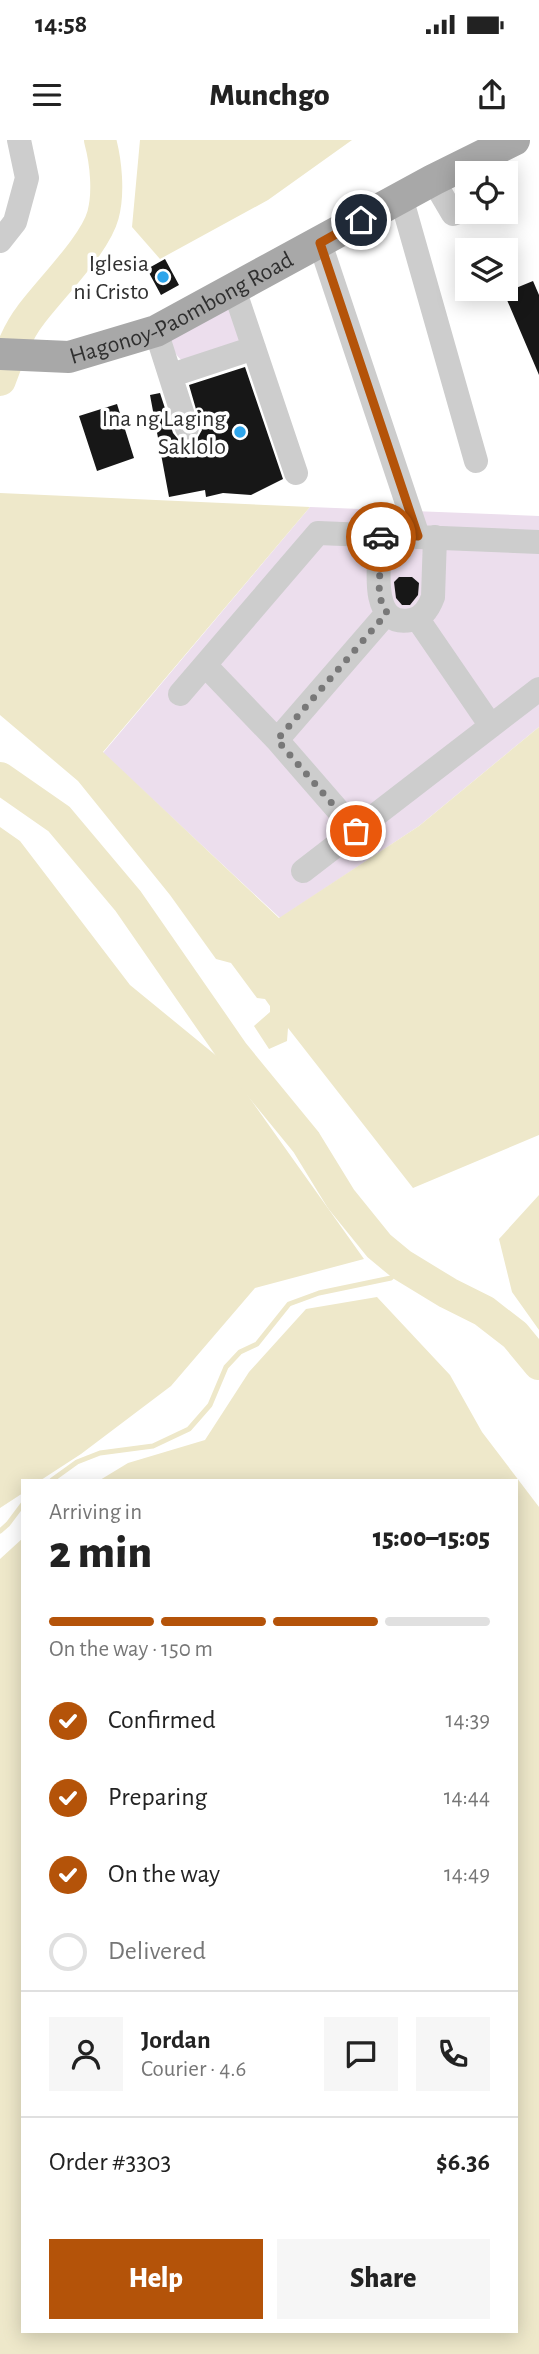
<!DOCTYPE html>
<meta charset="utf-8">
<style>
:root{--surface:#fff;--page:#f6f6f6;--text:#222;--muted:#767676;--line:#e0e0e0;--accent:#b45309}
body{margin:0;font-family:"Alegreya Sans",sans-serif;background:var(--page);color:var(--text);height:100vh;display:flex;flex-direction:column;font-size:26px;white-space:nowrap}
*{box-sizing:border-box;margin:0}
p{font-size:23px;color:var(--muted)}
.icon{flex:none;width:38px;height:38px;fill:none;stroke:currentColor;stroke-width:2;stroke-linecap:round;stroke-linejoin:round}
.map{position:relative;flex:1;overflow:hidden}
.side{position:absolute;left:21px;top:1339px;width:497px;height:854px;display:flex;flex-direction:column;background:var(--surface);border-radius:0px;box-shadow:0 4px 18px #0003}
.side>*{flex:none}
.controls{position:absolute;left:455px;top:21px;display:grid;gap:14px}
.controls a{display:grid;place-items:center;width:63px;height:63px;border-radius:0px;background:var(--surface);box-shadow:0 4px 18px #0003;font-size:35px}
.pin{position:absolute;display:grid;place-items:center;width:60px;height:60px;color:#fff;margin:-30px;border:4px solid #fff;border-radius:50%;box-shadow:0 2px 7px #0007}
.courier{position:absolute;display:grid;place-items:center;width:70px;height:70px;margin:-35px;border:5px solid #b45309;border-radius:50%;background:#fff;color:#222;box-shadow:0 2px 9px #0007}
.headline em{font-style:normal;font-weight:800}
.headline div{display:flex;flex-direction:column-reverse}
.headline{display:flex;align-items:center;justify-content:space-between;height:119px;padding:0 28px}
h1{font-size:46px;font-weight:800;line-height:52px}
.bar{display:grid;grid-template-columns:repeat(4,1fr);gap:10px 7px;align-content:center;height:84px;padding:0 28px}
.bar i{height:9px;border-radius:5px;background:var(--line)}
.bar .on{background:var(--accent)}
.bar p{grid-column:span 4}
.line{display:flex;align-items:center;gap:18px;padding:0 28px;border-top:2px solid var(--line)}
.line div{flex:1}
.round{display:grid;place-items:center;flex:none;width:74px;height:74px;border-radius:0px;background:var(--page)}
ol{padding:0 28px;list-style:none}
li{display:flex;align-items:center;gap:21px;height:77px}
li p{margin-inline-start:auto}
li .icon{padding:7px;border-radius:50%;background:var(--accent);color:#fff;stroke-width:4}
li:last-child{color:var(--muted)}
li i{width:38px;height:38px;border:4px solid var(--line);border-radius:50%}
.cta{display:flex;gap:14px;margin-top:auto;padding:14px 28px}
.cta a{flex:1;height:80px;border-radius:0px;background:var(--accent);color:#fff;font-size:28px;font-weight:800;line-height:80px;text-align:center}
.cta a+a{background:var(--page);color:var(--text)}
.status{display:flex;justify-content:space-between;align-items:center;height:49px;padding:0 35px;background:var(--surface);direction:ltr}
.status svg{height:19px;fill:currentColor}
header{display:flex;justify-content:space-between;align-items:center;height:91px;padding:0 28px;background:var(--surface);font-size:32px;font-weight:800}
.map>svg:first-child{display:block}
</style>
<div class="status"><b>14:58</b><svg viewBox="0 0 49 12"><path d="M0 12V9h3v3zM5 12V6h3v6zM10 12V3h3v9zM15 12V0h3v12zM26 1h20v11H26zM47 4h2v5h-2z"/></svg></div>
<header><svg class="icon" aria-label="menu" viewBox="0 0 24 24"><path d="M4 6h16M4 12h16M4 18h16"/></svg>Munchgo<svg class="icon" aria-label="share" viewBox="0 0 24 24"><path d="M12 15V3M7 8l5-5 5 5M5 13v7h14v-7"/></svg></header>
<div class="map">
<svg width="539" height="2214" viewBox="0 0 539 2214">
<rect width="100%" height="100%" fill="#fff"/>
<!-- green -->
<path fill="#ecdeed" d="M231,162L243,198L238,206L184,222C174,215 173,208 170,197Z
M310,367L539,376V587L419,686L280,778L103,613Z"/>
<!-- water -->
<path fill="#eee8ca" d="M140,0H352L268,60L160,119L132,87Z
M0,353L310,367L103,612L279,778L419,686L539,587V995L413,1048L288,888L287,901L269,909L254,886L270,872V866L265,859L257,858L231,823L216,819L170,755L78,641L0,575Z
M0,687L20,701L130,845L224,922L364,1119L255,1148L171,1246L81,1314L41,1340H23V1353L0,1368Z
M539,1055V1190L512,1152L499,1099Z
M377,1157L450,1235L482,1292L539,1367V2214H0V1419L23,1398V2191H516V1340H100L128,1323L205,1300L249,1232L306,1169Z"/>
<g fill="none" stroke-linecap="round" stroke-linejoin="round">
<!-- stream -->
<path stroke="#eee8ca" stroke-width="5" d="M52,1340L77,1322L100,1313L153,1306L189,1289L210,1265L226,1227L240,1212L257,1204L289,1164L319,1153L391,1138L402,1125
M0,1391L8,1384L23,1364"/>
<!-- river -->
<path stroke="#eee8ca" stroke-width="32" d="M0,240C8,219 16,194 30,176C49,150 95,105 103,75C109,53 106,22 100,0
M0,638L59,679L128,761L234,914L306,1002L341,1059L379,1106L402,1125L448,1153L484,1171L515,1195L539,1224"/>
</g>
<!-- building -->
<path fill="#171717" d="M165,119L179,145L161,155L147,129Z
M533,141L539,155V235L504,153Z
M245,227L283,339L251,355L223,353L206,357L205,350L169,357L150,255L160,253L173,293L178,299L191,302L198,297L202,290L189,245Z
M117,264L134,318L97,331L79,276Z
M399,437H412L419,443L418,455L410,465H402L396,458L394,442Z"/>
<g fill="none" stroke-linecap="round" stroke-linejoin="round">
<!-- minor -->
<path stroke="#cdcdcd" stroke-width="24" d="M433,40L453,74L467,69
M401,57L476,321
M0,101L15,82L27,38L19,0
M320,103L418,396
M234,149L296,333
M156,191L187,288
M172,235L254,208
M381,395C380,418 367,489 411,480C423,478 429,468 433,457L435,397
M417,478L491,586
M205,525L277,600L356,691
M180,554L318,393L539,402
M277,600L387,473
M303,731L539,549"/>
<!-- major -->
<path stroke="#a8a8a8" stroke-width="32" id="s1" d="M0,214L69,217L156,191L433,40L514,0"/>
</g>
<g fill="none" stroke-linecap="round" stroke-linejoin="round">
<!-- done -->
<path stroke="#787878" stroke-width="7" stroke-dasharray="0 12.6" d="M356,691L277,600L387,473L379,456L381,397"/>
<!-- route -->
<path stroke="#b45309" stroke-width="9" d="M361,80L320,103L418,396L381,394V397"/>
</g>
<!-- markers -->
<g fill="#2ea5eb" stroke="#fff" stroke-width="2.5">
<circle cx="163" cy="137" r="7"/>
<circle cx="240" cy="292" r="7"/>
</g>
<g text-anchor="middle" stroke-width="7" stroke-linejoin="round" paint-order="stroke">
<!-- poi labels -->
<g font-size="24" fill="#303030" stroke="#fff" text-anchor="end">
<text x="149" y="131">Iglesia<tspan x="149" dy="28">ni Cristo</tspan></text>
<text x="226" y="286">Ina ng Laging<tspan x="226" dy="28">Saklolo</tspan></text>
</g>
<!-- street labels -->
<g font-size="24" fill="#303030" stroke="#fff">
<text dy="8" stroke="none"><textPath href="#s1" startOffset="192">Hagonoy-Paombong Road</textPath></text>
</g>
</g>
</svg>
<div class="controls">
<a><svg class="icon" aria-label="locate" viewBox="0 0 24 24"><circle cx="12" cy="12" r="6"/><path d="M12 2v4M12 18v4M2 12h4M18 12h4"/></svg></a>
<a><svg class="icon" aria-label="layers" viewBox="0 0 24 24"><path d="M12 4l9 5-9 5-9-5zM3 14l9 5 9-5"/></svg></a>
</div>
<div class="pin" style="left:356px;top:691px;background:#ea580c"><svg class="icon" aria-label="bag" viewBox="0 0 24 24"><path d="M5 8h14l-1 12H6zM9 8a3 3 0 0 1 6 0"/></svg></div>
<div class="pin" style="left:361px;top:80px;background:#1f2937"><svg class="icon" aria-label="home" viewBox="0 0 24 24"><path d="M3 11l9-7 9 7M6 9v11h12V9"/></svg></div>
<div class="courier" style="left:381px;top:397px"><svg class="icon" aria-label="car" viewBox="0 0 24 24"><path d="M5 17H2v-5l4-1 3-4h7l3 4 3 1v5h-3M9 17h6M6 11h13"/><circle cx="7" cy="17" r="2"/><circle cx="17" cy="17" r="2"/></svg></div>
<section class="side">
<div class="headline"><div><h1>2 min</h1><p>Arriving in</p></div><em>15:00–15:05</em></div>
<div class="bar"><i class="on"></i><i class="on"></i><i class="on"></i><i></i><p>On the way · 150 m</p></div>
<ol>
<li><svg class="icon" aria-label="check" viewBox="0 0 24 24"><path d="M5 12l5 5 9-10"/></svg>Confirmed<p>14:39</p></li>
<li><svg class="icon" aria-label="check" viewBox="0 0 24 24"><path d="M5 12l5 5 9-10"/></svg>Preparing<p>14:44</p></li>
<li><svg class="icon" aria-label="check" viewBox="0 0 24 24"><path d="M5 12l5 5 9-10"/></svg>On the way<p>14:49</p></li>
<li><i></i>Delivered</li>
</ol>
<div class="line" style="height:126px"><a class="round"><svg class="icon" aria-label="person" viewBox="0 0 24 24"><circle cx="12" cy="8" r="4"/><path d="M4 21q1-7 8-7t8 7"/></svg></a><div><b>Jordan</b><p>Courier · 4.6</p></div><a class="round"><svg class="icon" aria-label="chat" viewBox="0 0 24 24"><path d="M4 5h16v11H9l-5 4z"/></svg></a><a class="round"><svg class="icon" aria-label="phone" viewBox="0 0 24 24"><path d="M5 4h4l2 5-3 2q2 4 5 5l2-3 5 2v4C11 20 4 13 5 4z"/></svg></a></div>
<div class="line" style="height:91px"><div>Order #3303</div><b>$6.36</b></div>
<div class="cta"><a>Help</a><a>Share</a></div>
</section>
</div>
